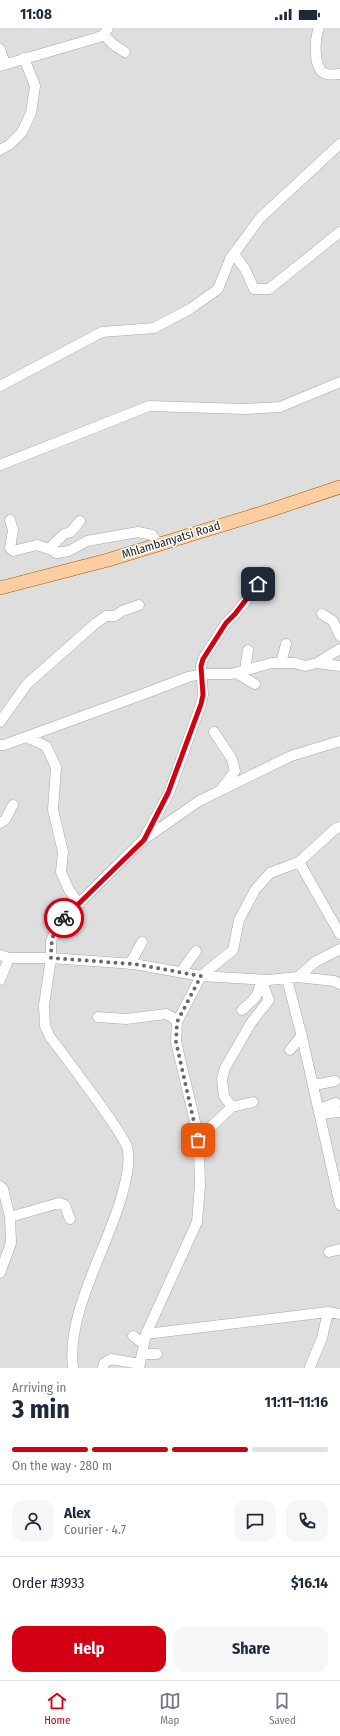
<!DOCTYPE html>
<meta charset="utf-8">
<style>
:root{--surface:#fff;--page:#f6f6f7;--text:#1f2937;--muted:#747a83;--line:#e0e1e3;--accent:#d30013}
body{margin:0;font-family:"Fira Sans Condensed",sans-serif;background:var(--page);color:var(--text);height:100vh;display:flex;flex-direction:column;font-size:15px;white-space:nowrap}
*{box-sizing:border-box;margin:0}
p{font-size:13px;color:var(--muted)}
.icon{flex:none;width:22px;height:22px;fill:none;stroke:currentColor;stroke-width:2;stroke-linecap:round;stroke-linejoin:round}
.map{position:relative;height:1340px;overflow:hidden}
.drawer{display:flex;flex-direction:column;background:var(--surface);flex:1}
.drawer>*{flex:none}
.pin{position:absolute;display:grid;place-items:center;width:34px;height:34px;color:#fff;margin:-17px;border-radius:8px;box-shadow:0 2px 6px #0006}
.courier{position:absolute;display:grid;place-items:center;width:40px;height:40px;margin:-20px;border:3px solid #d30013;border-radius:50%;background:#fff;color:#222;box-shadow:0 1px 5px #0007}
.head em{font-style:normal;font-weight:700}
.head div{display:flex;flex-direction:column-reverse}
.head{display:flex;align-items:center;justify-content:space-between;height:68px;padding:0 12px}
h1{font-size:26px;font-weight:700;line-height:30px}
.bar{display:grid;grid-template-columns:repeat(4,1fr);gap:6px 4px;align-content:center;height:48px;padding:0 12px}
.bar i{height:5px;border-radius:3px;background:var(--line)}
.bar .current{background:var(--accent)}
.bar p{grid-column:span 4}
.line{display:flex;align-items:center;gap:10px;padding:0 12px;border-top:1px solid var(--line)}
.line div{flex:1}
.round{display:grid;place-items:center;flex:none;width:42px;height:42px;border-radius:12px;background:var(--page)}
.action{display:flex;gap:8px;margin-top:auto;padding:8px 12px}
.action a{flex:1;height:46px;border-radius:12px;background:var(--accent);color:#fff;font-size:16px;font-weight:700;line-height:46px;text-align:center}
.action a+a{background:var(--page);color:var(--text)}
.status{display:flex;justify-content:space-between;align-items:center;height:28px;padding:0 20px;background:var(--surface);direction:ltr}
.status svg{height:11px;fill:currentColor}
.dock{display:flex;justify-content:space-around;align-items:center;height:56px;border-top:1px solid var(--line);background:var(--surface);font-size:11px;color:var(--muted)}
.dock a{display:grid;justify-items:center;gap:2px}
.dock .current{color:var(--accent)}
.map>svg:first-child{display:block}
</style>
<div class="status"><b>11:08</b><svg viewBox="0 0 49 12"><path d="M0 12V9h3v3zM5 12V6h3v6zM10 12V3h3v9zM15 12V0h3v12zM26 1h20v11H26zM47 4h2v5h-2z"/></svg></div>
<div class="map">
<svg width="340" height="1340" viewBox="0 0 340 1340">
<rect width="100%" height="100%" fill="#f2eee8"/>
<!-- residential -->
<path fill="#dfdede" d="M0,0H340V1340H0Z"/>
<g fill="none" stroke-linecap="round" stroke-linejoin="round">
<defs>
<path id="minor" d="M319,0C315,10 312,43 327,46C331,47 336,46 340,46
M104,7L114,17L125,24
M0,21L5,36
M0,38L96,10L104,7L108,0
M0,122L9,117L22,104L31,85L35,58L24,30
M234,226L245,241L254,261H269L340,204
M0,358L102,304L154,300L190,281L218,261L230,231L260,190L340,116
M0,437L149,378L245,381L280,379L340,354
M10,492L13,502L10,520L13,523L37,517L52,522
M80,493L71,504L64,506L51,519L52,522L56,525L69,523L87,513L138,504L152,507L158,516
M322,586L333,593L340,608
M281,635L286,616
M317,635L340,638
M245,642L248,622
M236,645L255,656
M0,694L27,656L96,595L106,588H115L122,583L139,577
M214,704L232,731L235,743L222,760
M26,709L46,718L56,739L53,782L63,824L61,844L69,862L79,876
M0,717H4L149,664L188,649L201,646H231L272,635H295L305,638L317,635L340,621
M0,795L5,792L13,777
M146,810L199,773L291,728L340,713
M299,834L340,906
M0,927L9,930H51L134,936L201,948L268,952L298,949L334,953L340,956
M130,936L142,914
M181,944L196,923
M298,949L315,934L340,921
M287,951L302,1009L340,1177
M0,952L9,930
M242,982C254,972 259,968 261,952
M98,989L126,991L166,986L172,989L177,994
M290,1022L302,1007
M314,1057L335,1053
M253,1074L232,1079L224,1068L222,1051L225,1040L251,995L269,972L261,952
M319,1081L336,1075
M320,1086L340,1084
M198,1111L232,1079
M0,1158L3,1161L10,1189L11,1215L0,1245
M10,1189L59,1175L65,1177L70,1191
M329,1224L340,1221
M146,1306L328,1284L340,1286
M133,1308L144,1316
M143,1326H157
M310,1339L322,1310L328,1284
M73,1340C66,1285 108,1219 122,1167C126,1153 131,1132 127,1119C122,1106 107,1087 99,1075C83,1053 67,1031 50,1009L45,998L44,977L51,930V913L59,895L143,812L169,765L201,676L203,667L201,638L203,631L226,595L235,586L253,564L258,556V552L266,543
M103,1340L104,1335L111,1331L140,1336
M139,1340L146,1306L197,1194L200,1157L199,1121L196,1098L176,1014L177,994L201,948L233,922L239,892L255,862L270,845L299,834L335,801L340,799"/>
<path id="major" d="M0,560L108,532L268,483L340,459"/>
</defs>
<!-- minor casing -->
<use href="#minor" stroke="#a8a8a8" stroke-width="11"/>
<!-- major casing -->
<use href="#major" stroke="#9f5c00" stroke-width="14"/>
<!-- minor -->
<use href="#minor" stroke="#fff" stroke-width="10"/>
<!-- major -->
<use href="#major" stroke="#fdcda2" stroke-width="13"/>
</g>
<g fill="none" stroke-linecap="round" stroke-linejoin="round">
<!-- done -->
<path stroke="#6a6967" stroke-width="4" stroke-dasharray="0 7.2" d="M64,890C52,901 51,915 51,930L134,936L201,948L177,994L176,1014L198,1112"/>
<!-- route -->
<path stroke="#d30013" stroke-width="5" d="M64,890L144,812L168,765L201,676L203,667L201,638L203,631L226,595L235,586L258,556"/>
</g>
<g text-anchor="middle" stroke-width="3" stroke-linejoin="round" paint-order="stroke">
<!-- street labels -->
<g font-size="12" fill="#212121" stroke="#fff">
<text transform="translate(171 512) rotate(-17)" y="4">Mhlambanyatsi Road</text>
</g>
</g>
</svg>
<div class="pin" style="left:198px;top:1112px;background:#ea580c"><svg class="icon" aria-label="bag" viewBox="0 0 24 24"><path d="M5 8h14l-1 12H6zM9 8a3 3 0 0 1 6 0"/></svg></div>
<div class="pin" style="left:258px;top:556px;background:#1f2937"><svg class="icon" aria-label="home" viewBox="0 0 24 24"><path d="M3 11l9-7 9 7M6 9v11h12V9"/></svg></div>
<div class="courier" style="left:64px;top:890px"><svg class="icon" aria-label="bike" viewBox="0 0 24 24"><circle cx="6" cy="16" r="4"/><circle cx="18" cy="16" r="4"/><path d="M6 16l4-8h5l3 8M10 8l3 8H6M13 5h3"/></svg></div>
</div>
<section class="drawer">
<div class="head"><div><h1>3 min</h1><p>Arriving in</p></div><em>11:11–11:16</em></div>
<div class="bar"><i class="current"></i><i class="current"></i><i class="current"></i><i></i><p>On the way · 280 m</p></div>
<div class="line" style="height:72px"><a class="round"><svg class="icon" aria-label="person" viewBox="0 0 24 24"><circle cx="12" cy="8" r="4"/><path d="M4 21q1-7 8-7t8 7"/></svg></a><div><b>Alex</b><p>Courier · 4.7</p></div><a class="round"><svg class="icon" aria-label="chat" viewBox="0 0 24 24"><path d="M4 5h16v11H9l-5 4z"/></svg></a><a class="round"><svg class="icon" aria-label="phone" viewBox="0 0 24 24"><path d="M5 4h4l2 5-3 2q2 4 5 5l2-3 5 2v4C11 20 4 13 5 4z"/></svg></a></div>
<div class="line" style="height:52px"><div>Order #3933</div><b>$16.14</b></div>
<div class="action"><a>Help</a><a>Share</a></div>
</section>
<nav class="dock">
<a class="current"><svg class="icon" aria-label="home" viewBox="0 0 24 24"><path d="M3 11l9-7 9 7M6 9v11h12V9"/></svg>Home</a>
<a><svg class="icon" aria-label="map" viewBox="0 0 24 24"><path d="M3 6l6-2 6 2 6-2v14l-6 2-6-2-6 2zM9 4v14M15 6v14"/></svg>Map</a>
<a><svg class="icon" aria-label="saved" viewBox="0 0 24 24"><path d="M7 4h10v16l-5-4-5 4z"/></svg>Saved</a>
</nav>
